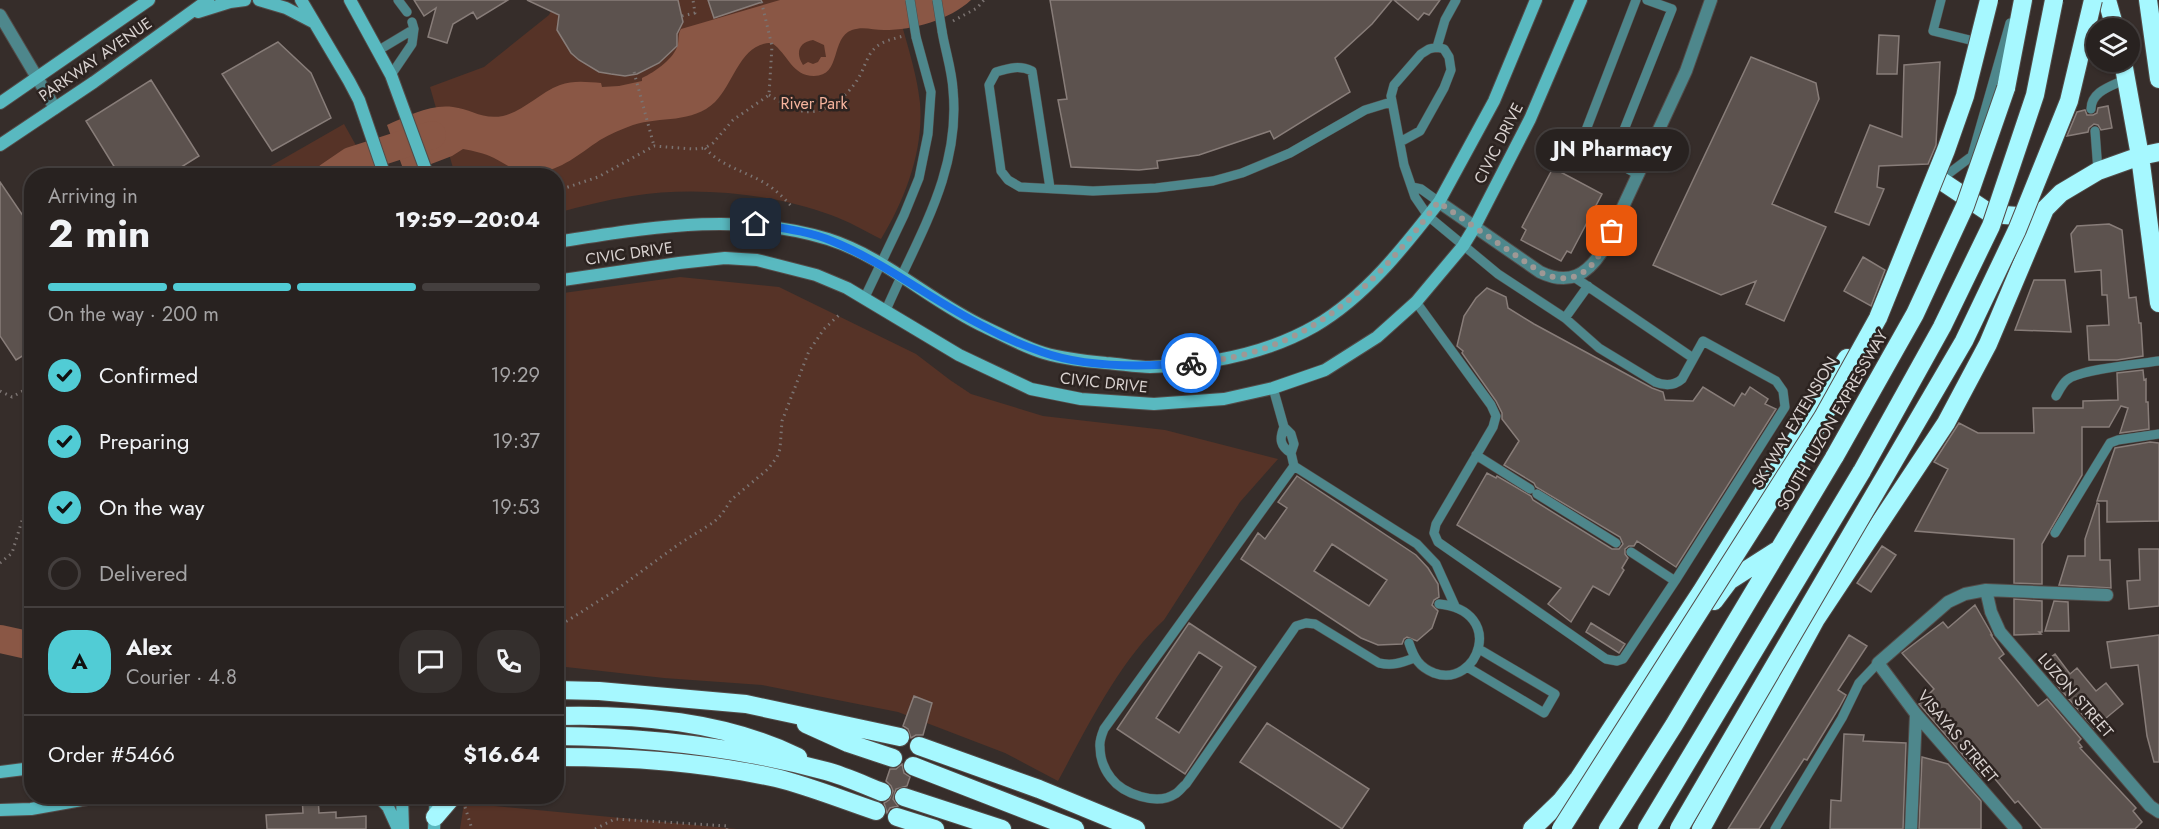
<!DOCTYPE html>
<meta charset="utf-8">
<style>
:root{--surface:#282220;--page:#342f2d;--text:#f1f3f6;--muted:#a5a4a5;--line:#443f3e;--accent:#51ccd5}
body{margin:0;font-family:Jost,sans-serif;background:var(--page);color:var(--text);height:100vh;display:flex;flex-direction:column;font-size:22px;white-space:nowrap}
*{box-sizing:border-box;margin:0}
p{font-size:20px;color:var(--muted)}
.icon{flex:none;width:33px;height:33px;fill:none;stroke:currentColor;stroke-width:2;stroke-linecap:round;stroke-linejoin:round}
.map{position:relative;flex:1;overflow:hidden}
.side{position:absolute;left:24px;top:168px;width:540px;height:636px;display:flex;flex-direction:column;background:var(--surface);border-radius:24px;box-shadow:0 2px 4px #0004,0 0 0 2px var(--line)}
.side>*{flex:none}
.controls{position:absolute;left:2086px;top:18px;display:grid;gap:12px}
.controls a{display:grid;place-items:center;width:54px;height:54px;border-radius:50%;background:var(--surface);box-shadow:0 2px 4px #0004,0 0 0 2px var(--line);font-size:30px}
.pin{position:absolute;display:grid;place-items:center;width:51px;height:51px;color:#fff;margin:-26px;border-radius:12px;box-shadow:0 3px 9px #0006}
.courier{position:absolute;display:grid;place-items:center;width:60px;height:60px;margin:-30px;border:4px solid #1a73e8;border-radius:50%;background:#fff;color:#222;box-shadow:0 2px 8px #0007}
.bubble{position:absolute;height:42px;border-radius:21px;background:var(--surface);box-shadow:0 2px 4px #0004,0 0 0 2px var(--line);font-size:20px;font-weight:700;line-height:42px;text-align:center}
.overview em{font-style:normal;font-weight:700}
.overview div{display:flex;flex-direction:column-reverse}
.overview{display:flex;align-items:center;justify-content:space-between;height:102px;padding:0 24px}
h1{font-size:39px;font-weight:700;line-height:45px}
.bar{display:grid;grid-template-columns:repeat(4,1fr);gap:9px 6px;align-content:center;height:72px;padding:0 24px}
.bar i{height:8px;border-radius:4px;background:var(--line)}
.bar .active{background:var(--accent)}
.bar p{grid-column:span 4}
.line{display:flex;align-items:center;gap:15px;padding:0 24px;border-top:2px solid var(--line)}
.line div{flex:1}
.round{display:grid;place-items:center;flex:none;width:63px;height:63px;border-radius:24px;background:var(--page)}
ol{padding:0 24px;list-style:none}
li{display:flex;align-items:center;gap:18px;height:66px}
li p{margin-inline-start:auto}
li .icon{padding:6px;border-radius:50%;background:var(--accent);color:#111;stroke-width:4}
li:last-child{color:var(--muted)}
li i{width:33px;height:33px;border:3px solid var(--line);border-radius:50%}
.map>svg:first-child{display:block}
</style>
<div class="map">
<svg width="2159" height="829" viewBox="0 0 2159 829">
<rect width="100%" height="100%" fill="#362d2a"/>
<!-- green -->
<path fill="#563327" d="M556,0H895C903,32 917,71 920,103C924,150 905,200 881,239C865,231 848,221 831,215C772,193 695,186 632,196C607,200 581,206 557,213L556,176L455,175L430,87L484,67L549,15Z
M344,124L358,149L313,175H255Z
M680,277L779,287L916,354L950,380L971,394L1043,416L1165,430L1278,459L1240,502L1164,620C1120,660 1086,729 1058,781L1005,753L898,712L762,685L664,678L557,666L556,294Z
M464,803L737,829H460Z"/>
<!-- water -->
<path fill="#8a5745" fill-rule="evenodd" d="M780,0H971C949,20 914,30 884,30C873,30 863,26 852,30C830,38 842,76 814,76C792,76 788,54 772,43C741,42 734,83 715,102C692,124 661,116 633,125C622,129 610,134 600,140C579,154 562,170 536,173C519,175 508,165 494,158C484,153 474,151 463,149L452,156L405,174L387,125C408,116 430,104 453,107C471,109 482,120 503,116C524,111 539,93 560,85C573,80 588,82 601,83L602,87L619,86L642,81V78C655,72 675,58 678,44C679,38 678,34 681,29ZM813,40L824,45L826,57H821L818,62L813,64L808,62L803,65C795,53 799,42 813,40Z"/>
<g fill="none" stroke-linecap="round" stroke-linejoin="round">
<!-- river -->
<path stroke="#8a5745" stroke-width="28" d="M329,176L351,161L432,135
M0,639L32,646"/>
</g>
<!-- building -->
<path fill="#5c524e" stroke="#887d79" stroke-width="1.5" fill-rule="evenodd" d="M414,0H508L477,19L473,12L453,24L447,43L428,37L436,8L424,16Z
M527,0H678L683,22L677,34V46L659,63L637,74L625,76L611,74L599,72L579,60L571,53L557,30L559,15Z
M708,0H761L762,2L714,18Z
M1050,0H1392L1372,24L1335,58L1350,92L1274,139L1270,131L1199,155L1157,161L1158,168L1139,170L1071,167L1058,100L1067,99Z
M1394,0H1440L1429,15L1424,13L1418,20Z
M1879,35L1899,36L1897,74H1877Z
M278,42L311,73L331,118L272,151L222,74Z
M1751,57L1816,83L1819,99L1772,204L1826,227L1784,321L1746,304L1756,281L1721,295L1653,265Z
M1940,62L1936,145L1928,164L1879,166L1877,187L1884,189L1869,225L1835,212L1870,125L1902,137L1904,65Z
M151,80L199,156L167,176H120L86,121Z
M2108,106L2112,128L2101,130L2098,125L2094,124L2089,128L2088,132L2067,136L2077,112L2085,110L2087,115H2093L2097,113L2098,108Z
M1553,168L1602,194L1571,253L1567,251L1561,261L1521,240L1526,230L1522,227Z
M0,182L32,229V350L16,360L0,336Z
M2109,224L2122,230L2129,298L2136,297L2139,323H2141L2143,356L2117,360H2089L2087,326L2109,325L2107,295H2102L2101,270L2075,272L2071,234L2077,226Z
M1863,257L1885,270L1871,306L1844,291Z
M2034,280H2065L2071,332L2015,330Z
M1487,288L1506,297L1508,308L1534,324L1652,388L1663,392L1665,400L1693,401L1703,387L1734,406L1742,393L1745,395L1750,387L1768,399L1765,404L1776,409L1676,567L1637,541L1634,546H1629L1625,549V554L1628,558L1622,568L1624,570L1609,595L1593,586L1571,622L1548,604L1561,588L1457,525L1487,473L1496,478L1497,476L1531,496L1533,500L1612,549H1619L1623,544L1620,537L1536,487L1534,483L1504,465L1519,441L1502,419V413L1496,401L1462,353L1463,351L1457,346L1464,316L1476,298Z
M2143,370L2144,380L2146,379V402H2148L2149,429L2120,433L2128,408L2121,406L2109,427H2082V475L2042,544V584L2014,583V539L1915,531L1948,469L1934,462L1959,423L1978,433H2034L2033,408H2083V401L2118,400L2117,373Z
M2150,442L2159,443V521L2107,522V501H2097L2115,448Z
M1297,476L1416,555L1428,568L1438,584L1439,597L1434,600L1432,605L1438,611L1432,628L1417,641L1407,637L1404,639L1402,644L1378,645L1361,638L1241,559L1258,533L1265,539L1287,508L1278,502ZM1332,544L1387,580L1369,606L1314,571Z
M2097,503L2099,504L2100,560H2110L2111,588L2059,585L2068,556H2085V539Z
M1882,546L1896,555L1871,592L1857,583Z
M2139,549H2159V606L2129,609L2127,581L2140,580Z
M2014,599L2042,601V632H2039L2041,634L2014,635Z
M2054,601L2068,602L2069,631H2045Z
M1975,605L1990,631L1992,635H1991L2004,654L1999,658L2038,706L2047,699L2081,739L2078,742L2082,747L2080,748L2136,808L2133,811L2142,822L2135,829H2042L2018,801L2015,803L1981,762V776L1919,704L1934,689L1902,653L1943,622L1948,628Z
M1189,623L1256,667L1185,774L1117,729ZM1199,652L1222,667L1179,733L1156,718Z
M1591,623L1625,644L1619,653L1586,632Z
M1849,635L1867,646L1838,690L1846,695L1839,708L1807,760L1804,759L1759,829H1728Z
M2159,635V762H2154L2147,736L2138,665L2111,668L2107,642Z
M2055,654L2070,674L2077,668L2096,691L2106,683L2123,704L2094,728L2057,685L2043,663Z
M914,696L932,703L923,735H916L911,738L908,729L903,726Z
M1267,723L1369,789L1342,829L1240,762Z
M1844,734L1864,735L1863,741L1906,743L1903,829H1830L1831,800L1841,801Z
M1922,757L1948,764L1981,801V829H1919Z
M902,764L904,773L910,777L907,786L896,789L893,799L898,806L890,808L887,813L884,803L889,800L893,791L891,786L886,781L890,769H896Z
M302,796H318L319,813L336,812V818L366,816V829H267L266,815L303,813Z"/>
<g fill="none" stroke-linecap="round" stroke-linejoin="round">
<defs>
<path id="lane" d="M398,0L407,12
M1636,0L1581,143L1637,174
M1941,0L1933,31L1982,43
M1437,47L1445,20L1456,0
M379,50L414,29L412,22
M391,75L412,44L414,29
M2091,109C2091,91 2112,86 2126,79
M2095,131L2098,171
M1400,142L1420,131L1444,88L1451,70L1449,57L1444,49L1437,47L1429,49L1421,54L1394,85L1391,96L1404,165L1415,197L1428,216L1498,274L1565,318L1599,348L1655,382C1665,386 1674,386 1682,379L1703,341L1776,381L1783,391L1785,407L1675,581L1623,659L1617,661L1606,659L1438,542L1434,533L1436,524L1493,427L1496,416L1491,405L1416,302
M1612,160L1672,9L1647,0
M1940,180L1972,156L2010,23
M1412,187L1421,189L1439,202
M1050,188L1032,71C1020,65 1009,68 996,72L989,85L1001,171L1008,180L1020,187L1093,191L1156,188L1213,181L1242,173L1290,153L1365,110L1391,102
M1574,277L1693,358
M865,297L904,215L919,178L928,134L931,92L916,37
M886,310C917,238 961,172 953,90C952,70 945,50 942,31
M1565,318L1588,286
M1273,388L1284,427L1291,434L1294,444L1291,453L1294,466L1417,544L1436,564L1455,606
M2056,396C2059,391 2062,384 2067,380C2080,369 2140,364 2159,361
M1284,427C1279,439 1280,446 1291,453
M1476,455L1530,489
M1294,466L1104,729C1102,734 1099,741 1100,747C1100,758 1104,769 1111,778C1123,794 1157,806 1175,794C1179,792 1182,787 1186,784L1296,626L1306,623L1315,624L1379,663C1392,666 1401,663 1414,658
M1537,494L1616,543
M2055,533L2110,443L2118,440L2159,434
M1631,552L1675,581
M1409,643C1414,658 1419,667 1434,673C1478,689 1507,611 1439,604
M1467,667L1544,713L1555,694L1479,649
M1775,829L1842,718L1859,683L1878,663"/>
<path id="street" d="M0,15L55,108
M1439,202L1540,272C1569,286 1587,275 1603,250L1686,71L1711,0
M1986,590L1991,612L2000,632L2150,806L2159,812
M1911,829L1916,714
M2016,829L1916,714L1878,663L1948,602L1965,594L1986,590L2107,595"/>
<path id="secondary" d="M259,0L286,8L313,22
M301,0L349,81L359,100L385,176
M350,0L391,75L428,176
M198,12L230,2L245,0
M0,103L149,0
M0,145L94,82L208,0
M556,242C648,228 737,211 828,239C885,257 931,302 985,327C1004,336 1024,347 1044,353C1064,359 1085,361 1106,363C1121,364 1136,367 1150,367C1206,365 1266,354 1315,326C1365,297 1404,247 1439,202L1494,101L1536,0
M556,281L679,263L725,258L757,260L816,275L847,288L959,355L1031,389L1081,399L1154,404L1224,399L1273,388L1325,370L1377,337L1416,302L1463,246L1474,228L1530,119L1581,0
M0,772L32,768
M378,796L388,807L398,829
M402,796L403,829
M0,810L31,809L104,796
M434,829L436,796"/>
<path id="highway" d="M2107,0L2115,28
M2148,0L2159,79
M2123,62L2140,156L2159,303
M2006,88L2023,0
M1940,180L1991,214L2031,217L2045,209L2061,193L2098,171L2140,156L2159,152
M1714,601L1729,581L1776,551
M556,690L599,691L746,704L900,737
M556,716C638,714 723,721 798,757
M806,724L848,743L893,758
M556,736C648,737 737,747 826,771C845,776 864,785 882,792
M919,746L1039,789L1136,829
M556,757C630,757 704,762 776,778C809,786 843,800 876,811
M913,766L1075,829
M904,797L1002,829
M435,817L453,796
M897,817L935,829
M1532,829L1561,801L1579,778L1701,592L1847,358
M1608,829L1674,725L1835,456
M1647,829L1862,471
M1701,829L1816,619L1946,423L1988,344L2045,209"/>
</defs>
<!-- lane casing -->
<use href="#lane" stroke="#534b48" stroke-width="10"/>
<!-- street casing -->
<use href="#street" stroke="#534b48" stroke-width="14"/>
<!-- secondary casing -->
<use href="#secondary" stroke="#534b48" stroke-width="14"/>
<!-- highway casing -->
<use href="#highway" stroke="#534b48" stroke-width="20"/>
<!-- path -->
<path stroke="#7b7371" stroke-width="3" stroke-dasharray="1.5 4.5" stroke-linecap="butt" d="M682,16L695,13L693,0
M953,21L977,8L984,0
M634,72L654,146
M769,95C778,100 788,107 798,110C822,118 848,97 859,77C864,69 867,56 874,49C881,41 894,39 903,36
M705,148C721,166 744,171 765,183C776,190 785,199 793,208
M556,191L598,177L654,146L693,149L705,148L713,143L733,120L769,95L772,46L761,0
M0,391L12,397L32,386
M0,563L12,553L32,488
M556,628L616,590L679,544L714,522L722,514L731,500L768,469L777,457L780,449L782,421L809,351L824,329L839,315
M465,807L472,829
M595,829L615,819L728,826L727,829"/>
<!-- lane -->
<use href="#lane" stroke="#4e878c" stroke-width="9"/>
<!-- street -->
<use href="#street" stroke="#4e878c" stroke-width="12"/>
<!-- secondary -->
<use href="#secondary" stroke="#59b9c0" stroke-width="12"/>
<!-- highway -->
<use href="#highway" stroke="#a6f8ff" stroke-width="18"/>
<defs>
<path id="lane-bridge" d="M910,0L916,37
M937,0L942,31"/>
<path id="highway-bridge" d="M1835,456L1915,314L1965,206L2006,88
M1862,471L1942,327L1991,226L2035,95L2054,0
M1561,829L1823,417L1878,318L1946,150L1965,96L1989,0
M1679,829L1964,341L2017,230L2069,101L2093,0"/>
</defs>
<!-- lane-bridge casing -->
<use href="#lane-bridge" stroke="#534b48" stroke-width="10" stroke-linecap="butt"/>
<!-- highway-bridge casing -->
<use href="#highway-bridge" stroke="#534b48" stroke-width="20" stroke-linecap="butt"/>
<!-- lane-bridge -->
<use href="#lane-bridge" stroke="#4e878c" stroke-width="9"/>
<!-- highway-bridge -->
<use href="#highway-bridge" stroke="#a6f8ff" stroke-width="18"/>
</g>
<g fill="none" stroke-linecap="round" stroke-linejoin="round">
<!-- done -->
<path stroke="#9f9895" stroke-width="6" stroke-dasharray="0 10.8" d="M1191,363C1306,355 1373,289 1438,202L1540,272C1579,291 1597,264 1612,231"/>
<!-- route -->
<path stroke="#1a73e8" stroke-width="8" d="M756,224C781,228 808,231 832,241C886,263 931,300 983,326C1001,336 1022,345 1042,352C1086,368 1144,367 1191,363"/>
</g>
<g text-anchor="middle" stroke-width="5" stroke-linejoin="round" paint-order="stroke">
<!-- street labels -->
<g font-size="16" fill="#d8d1cf" stroke="#2c2320">
<text transform="translate(95 59) rotate(-35)" y="6">PARKWAY AVENUE</text>
<text transform="translate(1498 143) rotate(-63)" y="6">CIVIC DRIVE</text>
<text transform="translate(629 253) rotate(-8)" y="6">CIVIC DRIVE</text>
<text transform="translate(1104 382) rotate(6)" y="6">CIVIC DRIVE</text>
<text transform="translate(1832 420) rotate(-60)" y="6">SOUTH LUZON EXPRESSWAY</text>
<text transform="translate(1794 422) rotate(-59)" y="6">SKYWAY EXTENSION</text>
<text transform="translate(2076 695) rotate(49)" y="6">LUZON STREET</text>
<text transform="translate(1958 736) rotate(50)" y="6">VISAYAS STREET</text>
</g>
<!-- park labels -->
<g font-size="16" fill="#f5b39d" stroke="#2c2320">
<text x="814" y="109">River Park</text>
</g>
</g>
</svg>
<div class="controls">
<a><svg class="icon" aria-label="layers" viewBox="0 0 24 24"><path d="M12 4l9 5-9 5-9-5zM3 14l9 5 9-5"/></svg></a>
</div>
<div class="pin" style="left:1612px;top:231px;background:#ea580c"><svg class="icon" aria-label="bag" viewBox="0 0 24 24"><path d="M5 8h14l-1 12H6zM9 8a3 3 0 0 1 6 0"/></svg></div>
<div class="pin" style="left:756px;top:224px;background:#1f2937"><svg class="icon" aria-label="home" viewBox="0 0 24 24"><path d="M3 11l9-7 9 7M6 9v11h12V9"/></svg></div>
<div class="courier" style="left:1191px;top:363px"><svg class="icon" aria-label="bike" viewBox="0 0 24 24"><circle cx="6" cy="16" r="4"/><circle cx="18" cy="16" r="4"/><path d="M6 16l4-8h5l3 8M10 8l3 8H6M13 5h3"/></svg></div>
<div class="bubble" style="left:1536px;top:129px;width:153px">JN Pharmacy</div>
<section class="side">
<div class="overview"><div><h1>2 min</h1><p>Arriving in</p></div><em>19:59–20:04</em></div>
<div class="bar"><i class="active"></i><i class="active"></i><i class="active"></i><i></i><p>On the way · 200 m</p></div>
<ol>
<li><svg class="icon" aria-label="check" viewBox="0 0 24 24"><path d="M5 12l5 5 9-10"/></svg>Confirmed<p>19:29</p></li>
<li><svg class="icon" aria-label="check" viewBox="0 0 24 24"><path d="M5 12l5 5 9-10"/></svg>Preparing<p>19:37</p></li>
<li><svg class="icon" aria-label="check" viewBox="0 0 24 24"><path d="M5 12l5 5 9-10"/></svg>On the way<p>19:53</p></li>
<li><i></i>Delivered</li>
</ol>
<div class="line" style="height:108px"><b class="round" style="background:var(--accent);color:#111">A</b><div><b>Alex</b><p>Courier · 4.8</p></div><a class="round"><svg class="icon" aria-label="chat" viewBox="0 0 24 24"><path d="M4 5h16v11H9l-5 4z"/></svg></a><a class="round"><svg class="icon" aria-label="phone" viewBox="0 0 24 24"><path d="M5 4h4l2 5-3 2q2 4 5 5l2-3 5 2v4C11 20 4 13 5 4z"/></svg></a></div>
<div class="line" style="height:78px"><div>Order #5466</div><b>$16.64</b></div>
</section>
</div>
